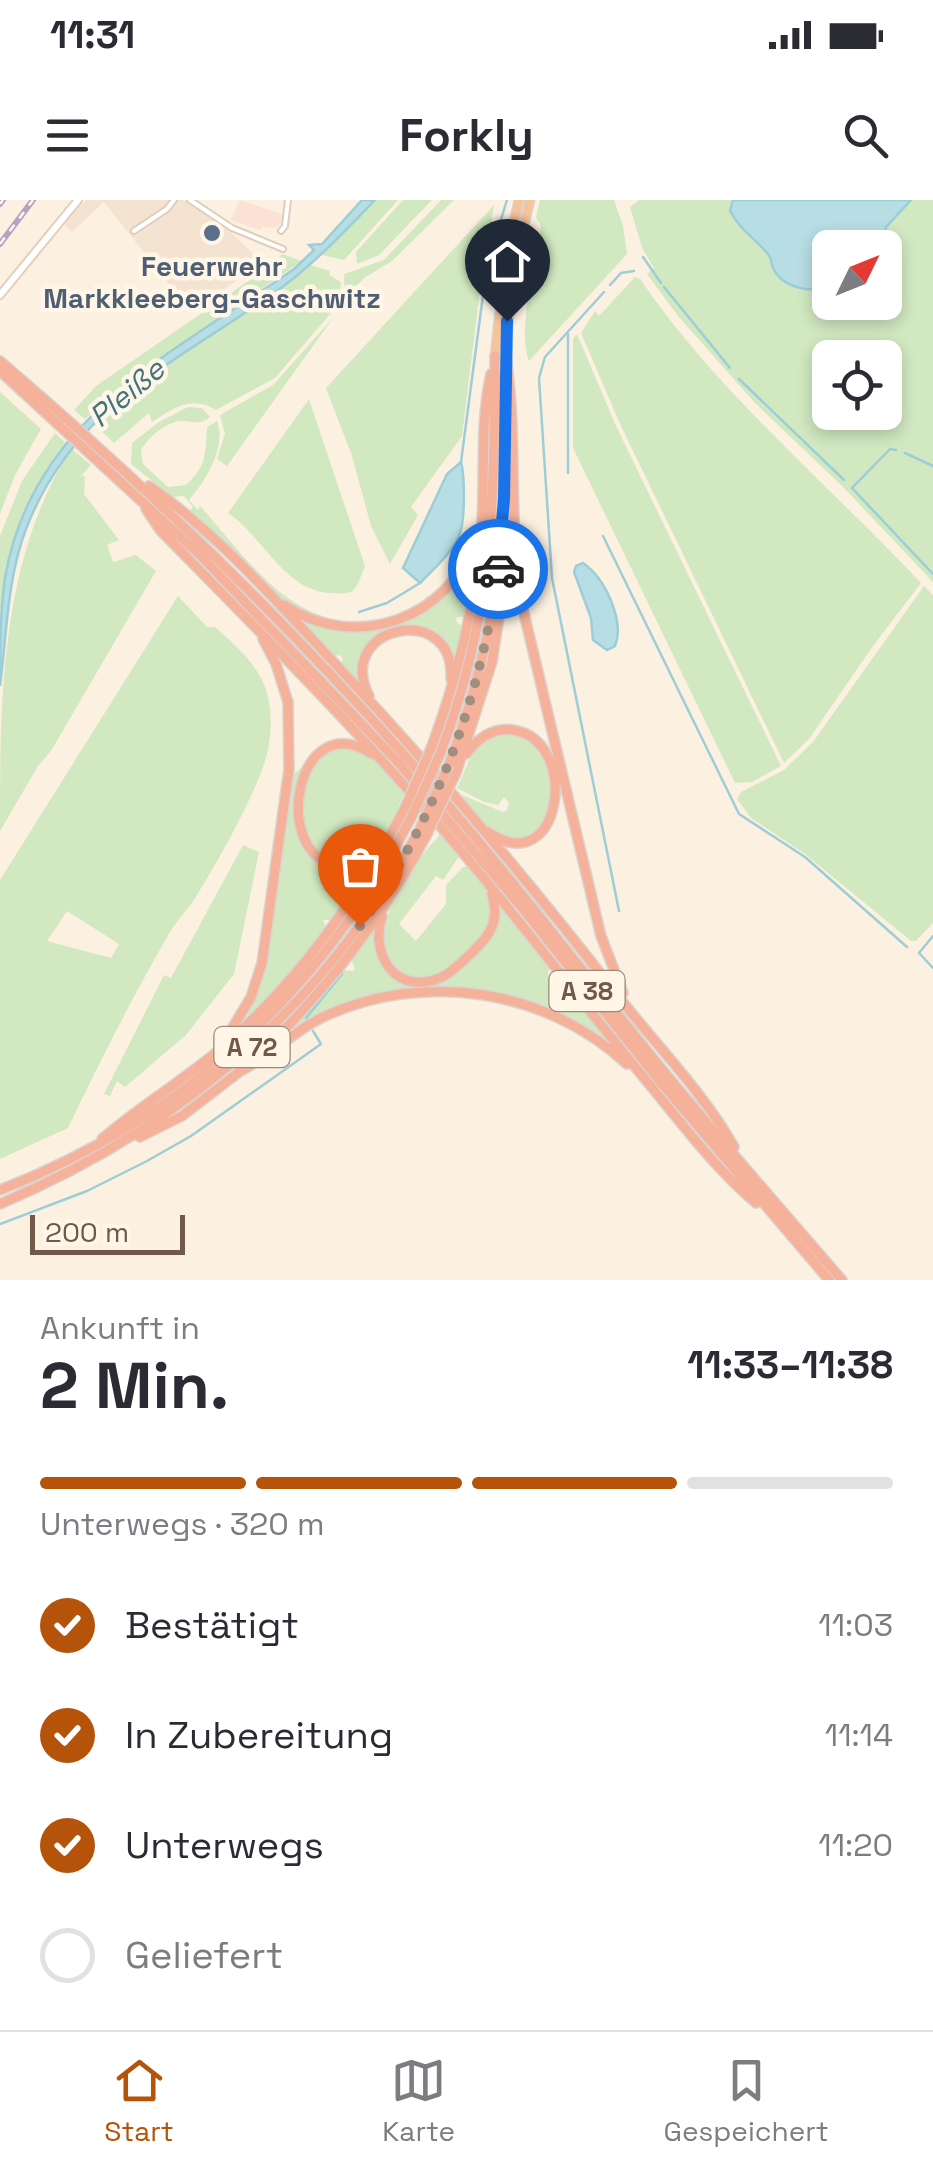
<!DOCTYPE html>
<html lang="de">
<meta charset="utf-8">
<style>
:root{--surface:#fff;--page:#f7f7f7;--text:#2b2b33;--muted:#7c7c81;--line:#e1e1e2;--accent:#b45309}
body{margin:0;font-family:"Space Grotesk",sans-serif;background:var(--page);color:var(--text);height:100vh;display:flex;flex-direction:column;font-size:38px;white-space:nowrap}
*{box-sizing:border-box;margin:0}
p{font-size:32px;color:var(--muted)}
.icon{flex:none;width:55px;height:55px;fill:none;stroke:currentColor;stroke-width:2;stroke-linecap:round;stroke-linejoin:round}
.map{position:relative;height:1080px;overflow:hidden}
.details{display:flex;flex-direction:column;background:var(--surface);flex:1}
.details>*{flex:none}
.needle{width:65px;rotate:47deg}
.controls{position:absolute;left:812px;top:30px;display:grid;gap:20px}
.controls a{display:grid;place-items:center;width:90px;height:90px;border-radius:15px;background:var(--surface);box-shadow:0 5px 15px #0003;font-size:50px}
.scale{position:absolute;left:30px;bottom:25px;width:155px;box-sizing:border-box;padding-left:10px;border:5px solid #725849;border-top:0;font-size:28px;line-height:35px;white-space:nowrap;color:#725849;-webkit-text-stroke:8px #fff6e7;paint-order:stroke}
.pin{position:absolute;display:grid;place-items:center;width:85px;height:85px;color:#fff;margin:-102px -42px;border-radius:50% 50% 50% 0;rotate:-45deg;box-shadow:0 0 10px #0007}
.pin .icon{rotate:45deg}
.courier{position:absolute;display:grid;place-items:center;width:100px;height:100px;margin:-50px;border:8px solid #1a73e8;border-radius:50%;background:#fff;color:#222;box-shadow:0 2px 12px #0007}
.summary em{font-style:normal;font-weight:800}
.summary div{display:flex;flex-direction:column-reverse}
.summary{display:flex;align-items:center;justify-content:space-between;height:170px;padding:0 40px}
h1{font-size:65px;font-weight:800;line-height:75px}
.bar{display:grid;grid-template-columns:repeat(4,1fr);gap:15px 10px;align-content:center;height:120px;padding:0 40px}
.bar i{height:12px;border-radius:8px;background:var(--line)}
.bar .selected{background:var(--accent)}
.bar p{grid-column:span 4}
ol{padding:0 40px;list-style:none}
li{display:flex;align-items:center;gap:30px;height:110px}
li p{margin-inline-start:auto}
li .icon{padding:10px;border-radius:50%;background:var(--accent);color:#fff;stroke-width:4}
li:last-child{color:var(--muted)}
li i{width:55px;height:55px;border:5px solid var(--line);border-radius:50%}
.status{display:flex;justify-content:space-between;align-items:center;height:70px;padding:0 50px;background:var(--surface);direction:ltr}
.status svg{height:28px;fill:currentColor}
header{display:flex;justify-content:space-between;align-items:center;height:130px;padding:0 40px;background:var(--surface);font-size:45px;font-weight:800}
.menu{display:flex;justify-content:space-around;align-items:center;height:140px;border-top:2px solid var(--line);background:var(--surface);font-size:28px;color:var(--muted)}
.menu a{display:grid;justify-items:center;gap:5px}
.menu .selected{color:var(--accent)}
.map>svg:first-child{display:block}
</style>
<div class="status"><b>11:31</b><svg viewBox="0 0 49 12"><path d="M0 12V9h3v3zM5 12V6h3v6zM10 12V3h3v9zM15 12V0h3v12zM26 1h20v11H26zM47 4h2v5h-2z"/></svg></div>
<header><svg class="icon" aria-label="menu" viewBox="0 0 24 24"><path d="M4 6h16M4 12h16M4 18h16"/></svg>Forkly<svg class="icon" aria-label="search" viewBox="0 0 24 24"><circle cx="10" cy="10" r="6"/><path d="M15 15l6 6"/></svg></header>
<div class="map">
<svg width="933" height="1080" viewBox="0 0 933 1080">
<rect width="100%" height="100%" fill="#fcf1e1"/>
<!-- residential -->
<path fill="#f3e3d0" d="M86,0H184L226,27L262,63L191,112L104,2L72,32L63,23Z"/>
<!-- commercial -->
<path fill="#fce1d5" d="M240,0L284,15L281,23L275,28L262,27L261,30L230,20Z"/>
<!-- green -->
<path fill="#d1e8c1" fill-rule="evenodd" d="M375,0H398L344,60L322,55Z
M403,0H432L379,55L357,64L356,52Z
M441,0H454L392,61L364,78L345,98L344,74L384,60Z
M540,0H614L623,26L627,54L529,161C517,131 535,59 541,26L536,17Z
M639,0H733L730,11C744,34 768,47 774,70L822,89L830,88V102H885L886,27L911,0H933V382L844,288L754,202L678,116L647,74L654,68L642,48L630,7ZM830,158H885V212H830Z
M494,5L482,74L462,236L411,307L418,315L390,364L371,326L352,256L326,188Z
M282,54L302,61L129,180L85,219L74,210L96,186L270,66Z
M310,65L330,71L329,75L341,82L338,105L275,178L216,210C191,195 174,208 152,222L149,213L114,243L93,223C154,160 242,121 310,65Z
M635,77L640,79C718,193 827,283 921,383L873,446L809,539L784,563L621,226L581,133L595,111L599,116Z
M333,118L227,266L217,259L225,234L220,215L273,185Z
M577,134L616,226L781,566L752,582L735,583L573,248V139Z
M0,192L41,229L15,275L0,314Z
M309,199L365,366C355,391 357,395 329,393C284,390 263,336 228,313Z
M188,207L202,208L210,217C198,227 193,220 180,221C164,223 148,238 141,250L143,264L168,287L186,285C208,265 205,252 207,227L217,221C227,247 205,282 189,300L198,310L200,306C238,348 272,401 328,418L330,422L282,400L189,312L193,307L184,296L172,297L131,264L132,243L159,222Z
M55,233L66,243L53,259L4,381L0,422V336L22,281Z
M71,248L91,265L81,276H85L84,294L119,340L107,345L113,362L136,355L156,371L51,551L38,566L0,631C0,497 0,362 71,248Z
M478,349L465,417H457L456,421L465,429L454,462L451,454L419,428H393L380,435L360,476L362,487L340,466L343,458L340,455L331,457L286,410L315,424L399,423L423,411L445,394Z
M924,386L933,395V723L916,741H911L805,654L751,618L737,599L741,592L784,570L813,542Z
M178,396L207,427H215C256,463 277,485 269,544C264,581 218,661 197,695C189,708 178,719 170,732C133,796 100,861 68,928L0,959V680ZM67,711L119,744L111,758L47,741Z
M516,534C522,537 531,540 536,545C551,560 557,601 547,620C535,643 505,642 487,627C475,617 465,603 455,592L503,612L507,610L509,603L504,597L498,605L484,602L457,588C471,560 472,530 516,534Z
M345,548L372,557L405,592L399,605L401,607C394,621 388,637 378,649C370,658 361,659 350,662C295,676 281,558 345,548Z
M304,566C299,579 300,592 300,606C300,616 298,628 300,638C309,672 346,674 373,662L331,720H323L328,730L303,762L243,824L257,796L266,763L292,575Z
M439,630L460,655L443,680L436,676L399,724L416,741L446,704V685L463,667L470,666C479,678 491,690 493,706C496,735 446,784 416,779C404,777 398,771 391,762C364,731 416,658 439,636Z
M243,645L259,652L234,774L186,835L125,887L117,881L110,896L104,894L164,775L171,778Z
M498,701L550,764L548,776L556,774L616,848L543,807L519,799L452,788L326,812L288,830L342,770L353,771L355,769L351,759L375,726C371,763 392,768 420,785C455,765 503,749 498,701Z"/>
<!-- water -->
<path fill="#b7dee4" stroke="#9dcdd6" stroke-width="2.5" d="M362,0H375C345,31 316,62 281,88C179,162 75,202 26,329C7,379 7,433 0,486C0,450 0,414 5,378C32,217 174,153 294,69L314,50L309,45L322,44Z
M733,0H911L886,27L884,47L830,48V88C810,92 783,89 773,68C769,58 774,62 767,53C753,36 742,32 730,11Z
M461,262C465,277 465,319 460,333C453,352 434,369 420,383L403,368L447,274Z
M583,363C605,378 625,421 615,446L607,450L593,440L591,418L574,372L576,366Z"/>
<g fill="none" stroke-linecap="round" stroke-linejoin="round">
<!-- stream -->
<path stroke="#9dcdd6" stroke-width="2.5" d="M643,57L661,83
M610,85L621,73L634,71
M664,87L730,168
M604,92L545,157L539,178L552,378L619,711
M739,179L844,280
M126,192L130,204
M896,250L890,249L852,288L933,374
M905,253L933,266
M461,262L487,65L507,0
M568,273V134
M603,336L739,614L805,657L907,747
M359,412L387,403L420,383
M933,736L919,753L933,768
M306,818L342,774
M0,1024L87,991L147,961L191,936L321,844L313,831"/>
<defs>
<path id="minor" d="M190,0L232,28L283,49
M134,31L167,9L174,0
M281,31L285,26L288,0"/>
<path id="secondary" d="M0,95L78,0"/>
<path id="trunk" d="M505,151L514,67L530,0
M495,156L505,63L519,0"/>
<path id="motorway" d="M505,151C519,235 507,321 522,405L601,736L623,793
M0,161C144,284 280,415 406,557C497,659 578,767 665,873C723,943 782,1011 842,1080
M0,171L201,356L397,561L520,705L658,879L829,1080
M149,286C215,332 271,395 326,454C429,563 526,677 618,796C656,845 703,892 734,947
M146,309L161,331C273,445 386,558 487,682C543,751 597,821 654,890C686,929 717,970 756,1003
M284,405C356,453 451,419 477,336
M369,496C333,425 456,400 451,479
M432,546C457,478 475,407 481,335C486,281 479,226 491,174
M372,554C298,505 270,649 334,665C351,669 365,663 378,652
M440,554C494,414 494,303 495,156
M466,554C478,538 493,527 513,530C582,541 561,683 488,632
M449,565C480,485 498,401 503,315C506,268 504,221 504,175
M456,573L492,462L511,339
M382,716C371,750 390,790 431,781C445,778 454,769 464,760C485,741 502,725 492,694
M227,837L251,797L262,763L289,569L288,502L276,464L263,439
M269,845C332,783 385,714 426,636
M239,872C269,857 292,832 323,817C423,770 546,789 627,864
M140,937L182,916L243,869
M102,939C139,907 181,882 218,851C297,784 355,702 404,610
M0,990C185,918 319,794 411,618
M0,1004C183,926 326,805 420,629"/>
</defs>
<!-- minor casing -->
<use href="#minor" stroke="#dfcebe" stroke-width="8"/>
<!-- secondary casing -->
<use href="#secondary" stroke="#e4cfbc" stroke-width="10"/>
<!-- trunk casing -->
<use href="#trunk" stroke="#dad4d0" stroke-width="11"/>
<!-- motorway casing -->
<use href="#motorway" stroke="#dad4d0" stroke-width="12"/>
<!-- minor -->
<use href="#minor" stroke="#fff" stroke-width="4"/>
<!-- secondary -->
<use href="#secondary" stroke="#fff" stroke-width="6"/>
<!-- trunk -->
<use href="#trunk" stroke="#f7c49a" stroke-width="8"/>
<!-- motorway -->
<use href="#motorway" stroke="#f5b199" stroke-width="9"/>
<defs>
<path id="rail" d="M0,4L3,0
M0,44L33,0"/>
</defs>
<!-- rail casing -->
<use href="#rail" stroke="#b4a1c4" stroke-width="6"/>
<!-- rail -->
<use href="#rail" stroke="#fff6e7" stroke-width="2.5" stroke-dasharray="8" stroke-linecap="butt"/>
<defs>
<path id="motorway-bridge" d="M404,610L432,546
M411,618L440,554
M420,629L449,565
M426,636L456,573"/>
</defs>
<!-- motorway-bridge casing -->
<use href="#motorway-bridge" stroke="#dad4d0" stroke-width="12" stroke-linecap="butt"/>
<!-- motorway-bridge -->
<use href="#motorway-bridge" stroke="#f5b199" stroke-width="9"/>
</g>
<g fill="none" stroke-linecap="round" stroke-linejoin="round">
<!-- done -->
<path stroke="#a28e7e" stroke-width="10" stroke-dasharray="0 18" d="M360,726C436,619 481,499 498,369"/>
<!-- route -->
<path stroke="#1a73e8" stroke-width="12" d="M498,369L504,299L507,121"/>
</g>
<!-- markers -->
<circle fill="#5c6f8a" stroke="#fff6e7" stroke-width="4" cx="212" cy="33" r="10"/>
<g text-anchor="middle" stroke-width="9" stroke-linejoin="round" paint-order="stroke">
<!-- shield labels -->
<g fill="#fff6e7" stroke="#9c8778" stroke-width="2.5">
<rect x="549.5" y="771" width="75" height="40" rx="8"/>
<rect x="214.5" y="827" width="75" height="40" rx="8"/>
</g>
<g font-size="25" font-weight="bold" fill="#725849">
<text x="587" y="800">A 38</text>
<text x="252" y="856">A 72</text>
</g>
<!-- service labels -->
<g font-size="28" font-weight="bold" fill="#4e5e75" stroke="#fff6e7">
<text x="212" y="76">Feuerwehr<tspan x="212" dy="32">Markkleeberg-Gaschwitz</tspan></text>
</g>
<!-- water labels -->
<g font-size="30" font-style="italic" fill="#40747f" stroke="#fff6e7">
<text transform="translate(127 193) rotate(-40)" y="10">Pleiße</text>
</g>
</g>
</svg>
<div class="controls">
<a><svg class="needle" viewBox="-14 -14 28 28"><path d="M0-13l5 13h-10z" fill="#e53935"/><path d="M0 13l5-13h-10z" fill="#7c7c81"/></svg></a>
<a><svg class="icon" aria-label="locate" viewBox="0 0 24 24"><circle cx="12" cy="12" r="6"/><path d="M12 2v4M12 18v4M2 12h4M18 12h4"/></svg></a>
</div>
<div class="scale">200 m</div>
<div class="pin" style="left:360px;top:726px;background:#ea580c"><svg class="icon" aria-label="bag" viewBox="0 0 24 24"><path d="M5 8h14l-1 12H6zM9 8a3 3 0 0 1 6 0"/></svg></div>
<div class="pin" style="left:507px;top:121px;background:#1f2937"><svg class="icon" aria-label="home" viewBox="0 0 24 24"><path d="M3 11l9-7 9 7M6 9v11h12V9"/></svg></div>
<div class="courier" style="left:498px;top:369px"><svg class="icon" aria-label="car" viewBox="0 0 24 24"><path d="M5 17H2v-5l4-1 3-4h7l3 4 3 1v5h-3M9 17h6M6 11h13"/><circle cx="7" cy="17" r="2"/><circle cx="17" cy="17" r="2"/></svg></div>
</div>
<section class="details">
<div class="summary"><div><h1>2 Min.</h1><p>Ankunft in</p></div><em>11:33–11:38</em></div>
<div class="bar"><i class="selected"></i><i class="selected"></i><i class="selected"></i><i></i><p>Unterwegs · 320 m</p></div>
<ol>
<li><svg class="icon" aria-label="check" viewBox="0 0 24 24"><path d="M5 12l5 5 9-10"/></svg>Bestätigt<p>11:03</p></li>
<li><svg class="icon" aria-label="check" viewBox="0 0 24 24"><path d="M5 12l5 5 9-10"/></svg>In Zubereitung<p>11:14</p></li>
<li><svg class="icon" aria-label="check" viewBox="0 0 24 24"><path d="M5 12l5 5 9-10"/></svg>Unterwegs<p>11:20</p></li>
<li><i></i>Geliefert</li>
</ol>
</section>
<nav class="menu">
<a class="selected"><svg class="icon" aria-label="home" viewBox="0 0 24 24"><path d="M3 11l9-7 9 7M6 9v11h12V9"/></svg>Start</a>
<a><svg class="icon" aria-label="map" viewBox="0 0 24 24"><path d="M3 6l6-2 6 2 6-2v14l-6 2-6-2-6 2zM9 4v14M15 6v14"/></svg>Karte</a>
<a><svg class="icon" aria-label="saved" viewBox="0 0 24 24"><path d="M7 4h10v16l-5-4-5 4z"/></svg>Gespeichert</a>
</nav>
